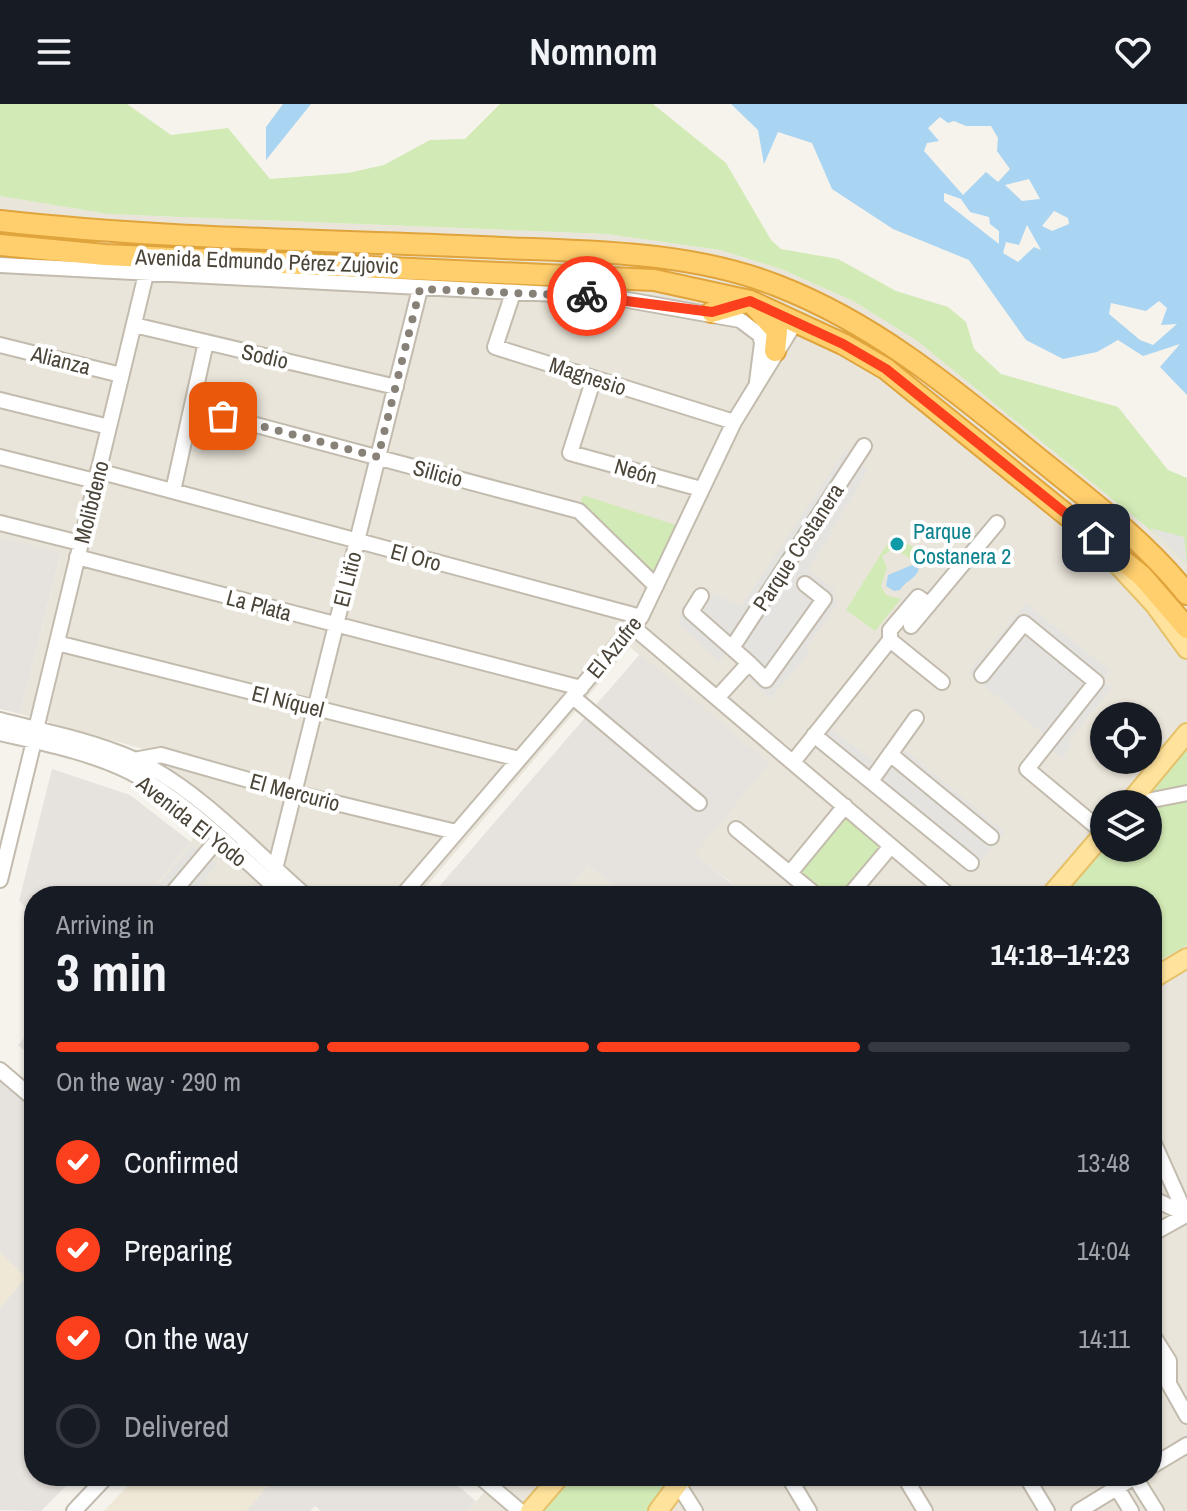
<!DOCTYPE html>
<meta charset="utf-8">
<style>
:root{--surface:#171b24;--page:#20242c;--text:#f1f3f6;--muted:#9ea1a6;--line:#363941;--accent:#fc3f1d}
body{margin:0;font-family:"Archivo Narrow",sans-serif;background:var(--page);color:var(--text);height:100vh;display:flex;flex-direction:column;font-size:30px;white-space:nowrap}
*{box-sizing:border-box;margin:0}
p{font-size:26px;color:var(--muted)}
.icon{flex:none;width:44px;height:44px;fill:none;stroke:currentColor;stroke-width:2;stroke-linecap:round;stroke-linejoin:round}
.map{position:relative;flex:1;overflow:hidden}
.side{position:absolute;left:24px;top:782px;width:1138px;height:600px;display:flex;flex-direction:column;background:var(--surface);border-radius:32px;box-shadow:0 2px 6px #0004}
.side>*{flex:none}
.fabs{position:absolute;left:1090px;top:598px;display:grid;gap:16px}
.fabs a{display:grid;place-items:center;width:72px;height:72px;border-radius:50%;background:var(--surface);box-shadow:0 2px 6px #0004;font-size:40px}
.pin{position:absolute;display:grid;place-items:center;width:68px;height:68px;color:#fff;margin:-34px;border-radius:16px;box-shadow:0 4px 12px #0006}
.courier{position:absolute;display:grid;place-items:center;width:80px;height:80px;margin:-40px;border:6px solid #fc3f1d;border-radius:50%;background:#fff;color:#222;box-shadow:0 2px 10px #0007}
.headline em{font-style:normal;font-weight:700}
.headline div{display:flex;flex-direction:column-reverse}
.headline{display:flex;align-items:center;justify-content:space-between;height:136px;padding:0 32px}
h1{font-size:52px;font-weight:700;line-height:60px}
.bar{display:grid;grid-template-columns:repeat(4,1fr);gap:12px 8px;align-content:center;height:96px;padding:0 32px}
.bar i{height:10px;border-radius:6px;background:var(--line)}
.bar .current{background:var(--accent)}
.bar p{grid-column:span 4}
ol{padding:0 32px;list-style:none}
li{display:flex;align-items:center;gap:24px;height:88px}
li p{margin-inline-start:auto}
li .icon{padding:8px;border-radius:50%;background:var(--accent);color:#fff;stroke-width:4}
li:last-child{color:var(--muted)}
li i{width:44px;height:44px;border:4px solid var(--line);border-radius:50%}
header{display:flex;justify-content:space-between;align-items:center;height:104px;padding:0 32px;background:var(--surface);font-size:36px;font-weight:700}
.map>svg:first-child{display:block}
</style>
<header><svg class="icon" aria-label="menu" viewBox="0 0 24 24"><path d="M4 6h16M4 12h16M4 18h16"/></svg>Nomnom<svg class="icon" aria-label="heart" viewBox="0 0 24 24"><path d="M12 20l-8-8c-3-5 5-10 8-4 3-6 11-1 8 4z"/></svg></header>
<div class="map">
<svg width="1187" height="1407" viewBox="0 0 1187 1407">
<rect width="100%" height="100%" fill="#f6f3ec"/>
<!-- residential -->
<path fill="#eae5da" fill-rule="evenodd" d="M0,92L108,110L607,130L720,146L781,165L853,197L916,236L1159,433L1187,461V1407H468L498,1372H1152V792H722L732,779L694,750L768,659L630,543L418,792H146L191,738L210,699L150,647L20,610L61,450L0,434ZM1104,612H1148V656H1104ZM1104,700H1148V744H1104Z
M588,761L626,792H562Z"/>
<!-- industrial -->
<path fill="#e6e2dd" d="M0,434L61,449L20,610L0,605Z
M640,550L769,659L695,750L732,780L722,792H626L588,761L562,792H431Z
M52,665L130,691L191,738L146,792H34V811L19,797Z
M34,923V955L18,941Z
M0,975L34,1003V1372H76L41,1407L0,1406V1204L26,1173L0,1149Z
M276,1372H446L476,1397L468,1407H321L315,1402L310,1407H246Z"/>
<!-- education -->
<path fill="#efe8d6" d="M0,1149L26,1173L0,1204Z
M137,1372H276L246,1407H104Z"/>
<!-- green -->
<path fill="#d2eab5" d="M0,0H127L171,31L228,24L270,75L348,69L384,61L430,36L465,35L500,0H653L726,59L771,136L781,145L838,155L896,187L948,203L966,218L974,245L1001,270L1118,303L1168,366L1187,374V461L1159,433L916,236L853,197L781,165L720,146L607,130L108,110L0,92Z
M583,391L685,424L656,482L579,407Z
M892,432L928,450L922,462L898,447H890L882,452L887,464L881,482L886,491L901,495L875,527L846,506Z
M1187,642V841L1152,861V792H1059L1104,739V744H1148V700H1137Z
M846,713L881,742L840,792H830L801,768Z
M569,1372H675L649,1407H539Z"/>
<!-- parking -->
<path fill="#e5e3e0" d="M845,347L868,366L808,467L836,485L832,490L839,498L806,544L810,548L770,595L733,561L736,557L726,550L719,557L679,520L681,505L693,491L704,499L713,489L741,502Z
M1150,424L1184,433L1187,460Z
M1026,499L1110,567L1103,577L1112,584L1068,638L1072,642L1062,655L1041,638L1046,632L968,569Z
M831,624L874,658L893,636L1005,728L971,770L816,643Z
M192,741L217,760L191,792H149Z"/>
<!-- water -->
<path fill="#a9d4f2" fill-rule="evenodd" d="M283,0H311L266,56V23Z
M731,0H1187V291L1160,263L1180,240L1143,252L1118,236L1097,248L1063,255L1026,236L969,156L893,125L832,85L812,39L778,28L764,60L758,26ZM940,13L948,19L954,17L966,22H991L998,34L997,47L1010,65L998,78L986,68L963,91L924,47L927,39L939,37L928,24ZM1029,75L1040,95L1022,97L1005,81ZM944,89L961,95L970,108L989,113L990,120L999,127V140L944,97ZM1054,107L1068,114L1069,120L1052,127L1042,122ZM1027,121L1041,146L1034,143L1018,158L1003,149L1006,138L1019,141ZM1159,197L1167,204L1161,221L1177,220L1153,241L1140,236L1109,210L1111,199L1146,207Z
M912,461L919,465C915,476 905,477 900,486L894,487L886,482L888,471Z"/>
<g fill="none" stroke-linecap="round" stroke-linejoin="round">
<defs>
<path id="minor" d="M0,161L611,193L740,216L760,231L762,239L757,278
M513,189L495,243L734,318
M134,221L396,283
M0,241L121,271
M594,274L570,349L701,385
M0,296L109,323
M192,304L579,407L656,482
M0,353L95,377
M98,367L641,513
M173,387L206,238
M0,419L80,439
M77,453L581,584
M701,492L691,508L749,559L717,594
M911,522L997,419
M633,523L950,792
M890,536V526L918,493L929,501
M57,539L519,655
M732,544L864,342
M749,559L766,576L824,495L805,480
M982,571L1024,519L1096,578L1027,665L1104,729
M573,593L699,699
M0,616C49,629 102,638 148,662C207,694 255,748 306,792
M36,625L146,170
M0,629C43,639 90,648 130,668C188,698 236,749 285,792
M814,631L971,759
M890,650L991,733
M134,656L161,651L294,689L456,728
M793,658L890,536L942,578
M871,677L916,614
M1132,700L1187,689
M736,725L817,792
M275,765L420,185
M790,769L845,702
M0,776L34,637
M170,792L219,734
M402,792L641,513L734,318L796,217
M849,792L891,742
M0,966L34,995
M1152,1035L1186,1111L1152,1130
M1152,1094L1187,1111
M1152,1230L1169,1257V1280L1187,1312
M1152,1268L1169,1257
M1152,1362L1187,1341
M479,1372L520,1407
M788,1372L809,1407
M904,1372L925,1407
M1026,1372L1047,1407
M1134,1372L1156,1407
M678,1380L695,1407
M1117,1384L1131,1407
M74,1407L107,1372
M1079,1407L1136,1372"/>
<path id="major" d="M1117,460L1155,501L1187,545
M1128,700L1187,629
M1050,792L1104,729
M1152,875L1187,854
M530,1407L560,1372
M658,1407L684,1372"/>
<path id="highway" d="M0,117C160,135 322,136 482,143C581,148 685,145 778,182C871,218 947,280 1023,342C1079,388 1142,433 1187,490
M0,141L105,151L654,176L750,197L843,240L886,265L1142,472L1187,524
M712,208L750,197L777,227L775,247"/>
</defs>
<!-- minor casing -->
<use href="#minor" stroke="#c2bbae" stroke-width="18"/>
<!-- major casing -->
<use href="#major" stroke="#e6c16a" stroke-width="22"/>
<!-- highway casing -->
<use href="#highway" stroke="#e0a43c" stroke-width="24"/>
<!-- minor -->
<use href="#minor" stroke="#fff" stroke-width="14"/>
<!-- major -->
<use href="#major" stroke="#ffe39c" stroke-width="18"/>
<!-- highway -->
<use href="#highway" stroke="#ffcf6e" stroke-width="20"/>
</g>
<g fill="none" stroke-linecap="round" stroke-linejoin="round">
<!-- done -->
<path stroke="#878178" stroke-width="8" stroke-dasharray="0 14.4" d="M223,312L378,353L420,185L587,192"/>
<!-- route -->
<path stroke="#fc3f1d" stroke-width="10" d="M587,192L712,208L750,197L843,240L886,265L1096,434"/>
</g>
<!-- markers -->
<circle fill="#0f9aa8" stroke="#fff" stroke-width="3" cx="897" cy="440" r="8"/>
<g text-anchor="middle" stroke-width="8" stroke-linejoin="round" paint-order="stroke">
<!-- street labels -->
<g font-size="22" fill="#4b4439" stroke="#fff">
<text transform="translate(267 157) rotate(2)" y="8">Avenida Edmundo Pérez Zujovic</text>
<text transform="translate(265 252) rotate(13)" y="8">Sodio</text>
<text transform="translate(61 256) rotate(14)" y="8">Alianza</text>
<text transform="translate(588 272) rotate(18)" y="8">Magnesio</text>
<text transform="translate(636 367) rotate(16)" y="8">Neón</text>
<text transform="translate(438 369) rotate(15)" y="8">Silicio</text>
<text transform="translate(91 398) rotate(-76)" y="8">Molibdeno</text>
<text transform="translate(798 443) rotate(-57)" y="8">Parque Costanera</text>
<text transform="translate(416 453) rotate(15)" y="8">El Oro</text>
<text transform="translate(347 475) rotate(-76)" y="8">El Litio</text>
<text transform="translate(259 501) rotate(15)" y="8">La Plata</text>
<text transform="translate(614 543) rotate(-51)" y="8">El Azufre</text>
<text transform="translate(288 597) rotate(14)" y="8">El Níquel</text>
<text transform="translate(295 688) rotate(15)" y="8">El Mercurio</text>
<text transform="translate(192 717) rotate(38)" y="8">Avenida El Yodo</text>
</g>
<!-- culture labels -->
<g font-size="22" fill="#0d838f" stroke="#fff" text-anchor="start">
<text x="913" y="435">Parque<tspan x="913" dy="25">Costanera 2</tspan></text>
</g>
</g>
</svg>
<div class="fabs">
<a><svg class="icon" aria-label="locate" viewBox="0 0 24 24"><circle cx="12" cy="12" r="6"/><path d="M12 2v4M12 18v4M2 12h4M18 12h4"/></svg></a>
<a><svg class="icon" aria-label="layers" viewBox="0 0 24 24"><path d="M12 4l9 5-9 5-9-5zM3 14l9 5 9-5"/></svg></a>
</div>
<div class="pin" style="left:223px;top:312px;background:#ea580c"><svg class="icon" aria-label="bag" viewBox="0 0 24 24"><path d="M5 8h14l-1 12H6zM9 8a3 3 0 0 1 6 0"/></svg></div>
<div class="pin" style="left:1096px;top:434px;background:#1f2937"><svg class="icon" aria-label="home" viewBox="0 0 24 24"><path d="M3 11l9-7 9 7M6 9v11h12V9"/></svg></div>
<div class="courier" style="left:587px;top:192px"><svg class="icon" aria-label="bike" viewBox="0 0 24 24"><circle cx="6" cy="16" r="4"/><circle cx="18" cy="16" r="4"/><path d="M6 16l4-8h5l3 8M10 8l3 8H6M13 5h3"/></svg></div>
<section class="side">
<div class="headline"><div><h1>3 min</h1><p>Arriving in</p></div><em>14:18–14:23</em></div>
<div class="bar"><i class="current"></i><i class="current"></i><i class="current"></i><i></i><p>On the way · 290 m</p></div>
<ol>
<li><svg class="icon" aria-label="check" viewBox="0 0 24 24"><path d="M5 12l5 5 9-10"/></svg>Confirmed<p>13:48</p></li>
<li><svg class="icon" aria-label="check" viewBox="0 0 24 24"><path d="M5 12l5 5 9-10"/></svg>Preparing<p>14:04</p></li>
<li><svg class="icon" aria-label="check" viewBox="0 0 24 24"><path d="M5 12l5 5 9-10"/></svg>On the way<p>14:11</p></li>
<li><i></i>Delivered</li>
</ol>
</section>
</div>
